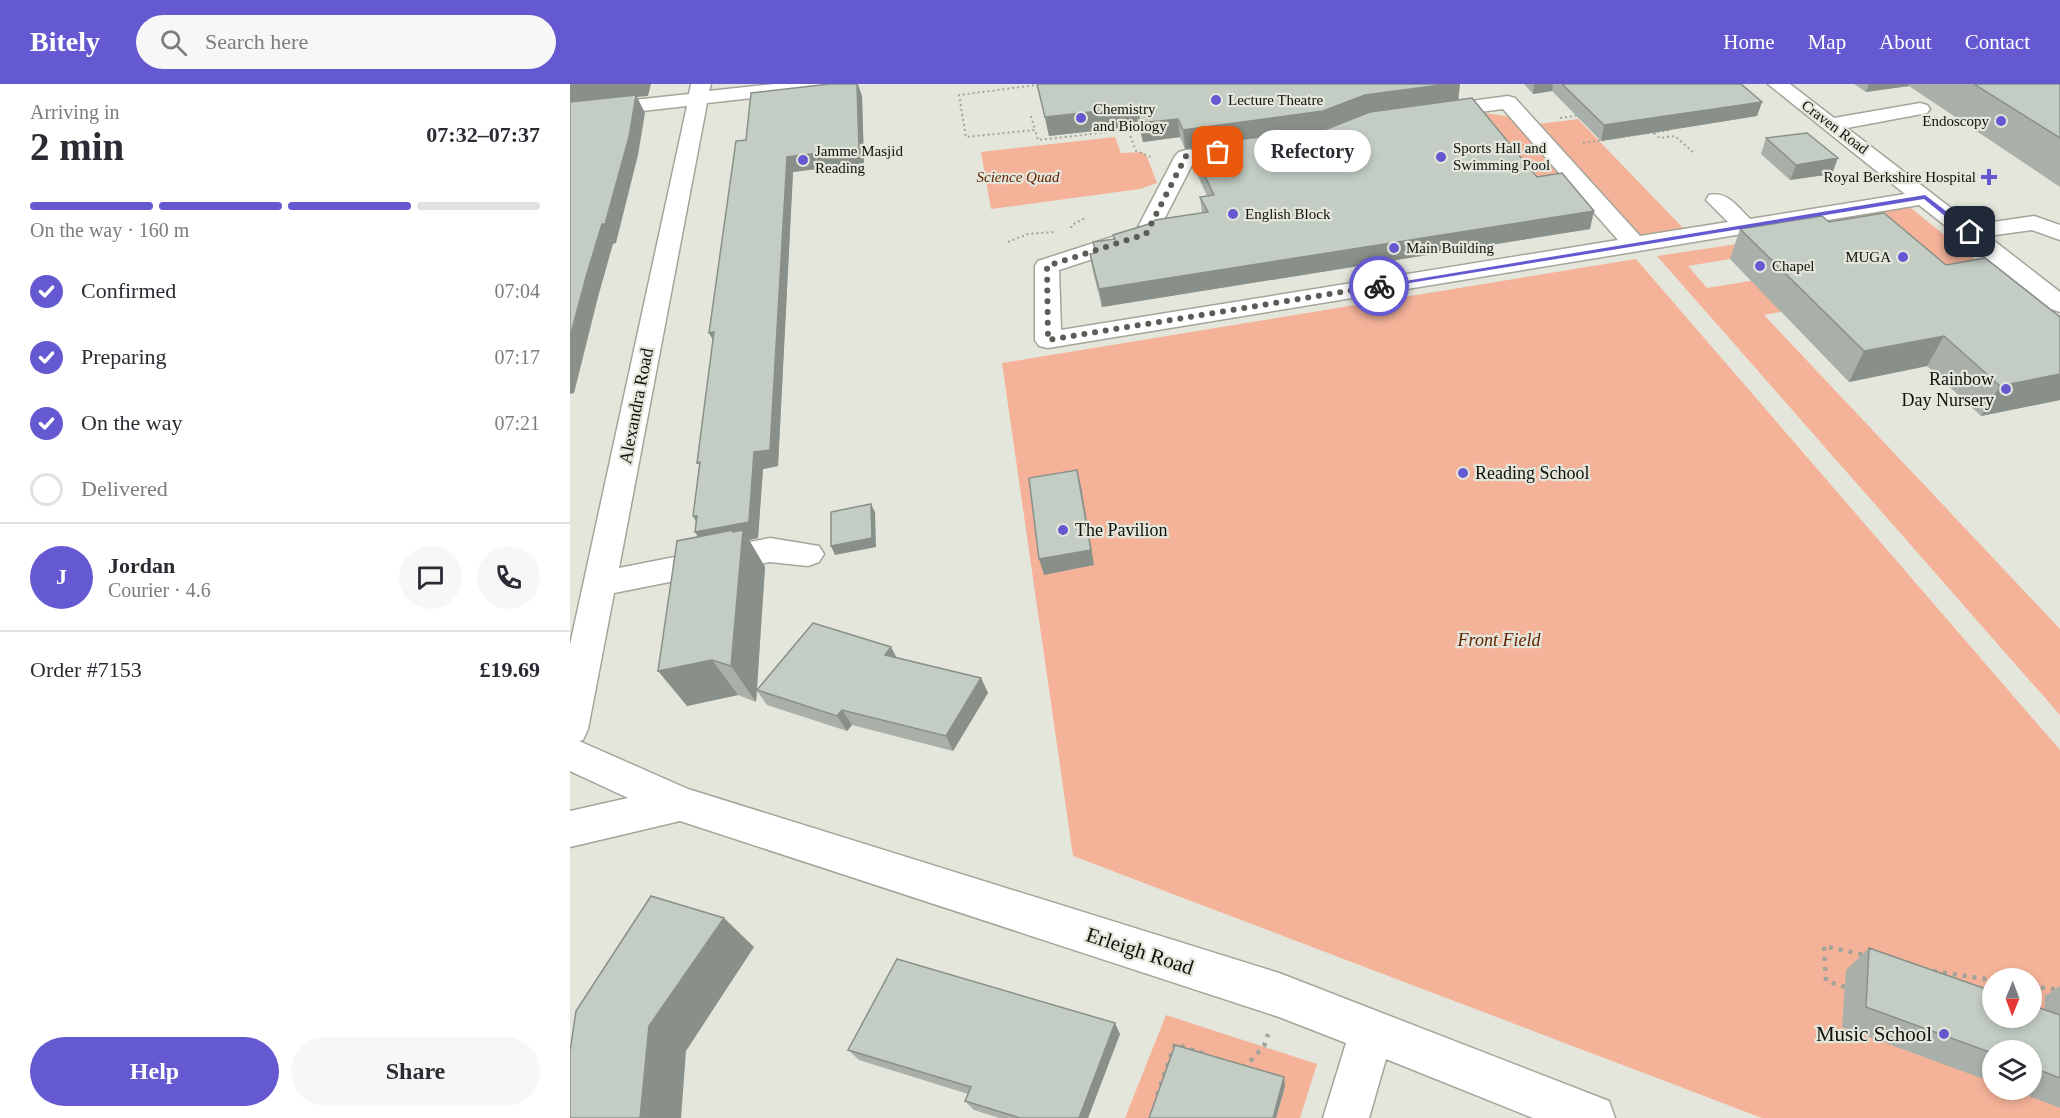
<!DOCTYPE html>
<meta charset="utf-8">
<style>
:root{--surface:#fff;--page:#f7f7f7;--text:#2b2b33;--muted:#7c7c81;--line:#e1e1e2;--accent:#6559d2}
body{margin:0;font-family:"Times New Roman",serif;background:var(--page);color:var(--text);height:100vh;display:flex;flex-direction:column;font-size:22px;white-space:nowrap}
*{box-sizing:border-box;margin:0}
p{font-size:20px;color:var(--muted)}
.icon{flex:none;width:33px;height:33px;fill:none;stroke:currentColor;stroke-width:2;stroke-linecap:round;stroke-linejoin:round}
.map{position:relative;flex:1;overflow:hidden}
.side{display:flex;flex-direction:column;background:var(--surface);width:570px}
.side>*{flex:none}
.needle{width:39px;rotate:181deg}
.buttons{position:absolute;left:1412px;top:884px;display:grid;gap:12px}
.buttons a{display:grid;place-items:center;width:60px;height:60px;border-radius:50%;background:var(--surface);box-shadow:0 3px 9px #0003;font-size:30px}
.pin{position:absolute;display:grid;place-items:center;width:51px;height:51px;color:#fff;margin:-26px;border-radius:12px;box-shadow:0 3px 9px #0006}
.courier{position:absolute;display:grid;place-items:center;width:60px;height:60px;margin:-30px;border:4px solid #6559d2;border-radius:50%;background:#fff;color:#222;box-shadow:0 2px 8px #0007}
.bubble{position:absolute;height:42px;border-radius:21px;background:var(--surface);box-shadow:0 3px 9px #0003;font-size:20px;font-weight:700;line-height:42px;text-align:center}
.summary em{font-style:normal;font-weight:700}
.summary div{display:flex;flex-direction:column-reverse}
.summary{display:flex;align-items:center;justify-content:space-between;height:102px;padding:0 30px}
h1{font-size:39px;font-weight:700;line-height:45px}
.bar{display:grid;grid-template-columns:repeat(4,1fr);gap:9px 6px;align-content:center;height:72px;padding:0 30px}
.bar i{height:8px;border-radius:4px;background:var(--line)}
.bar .active{background:var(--accent)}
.bar p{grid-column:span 4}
.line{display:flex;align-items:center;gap:15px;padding:0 30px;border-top:2px solid var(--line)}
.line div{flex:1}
.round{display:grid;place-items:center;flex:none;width:63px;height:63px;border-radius:32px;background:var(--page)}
ol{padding:0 30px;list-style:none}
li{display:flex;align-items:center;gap:18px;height:66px}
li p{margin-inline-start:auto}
li .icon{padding:6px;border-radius:50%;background:var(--accent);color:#fff;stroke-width:4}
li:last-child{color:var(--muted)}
li i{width:33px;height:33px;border:3px solid var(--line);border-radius:50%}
.button{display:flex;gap:12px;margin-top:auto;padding:12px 30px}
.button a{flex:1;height:69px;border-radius:36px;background:var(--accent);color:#fff;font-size:24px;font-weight:700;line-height:69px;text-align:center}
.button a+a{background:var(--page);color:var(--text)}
header{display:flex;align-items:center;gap:36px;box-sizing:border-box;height:84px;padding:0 30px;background:var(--accent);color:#fff}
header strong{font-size:28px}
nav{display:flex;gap:33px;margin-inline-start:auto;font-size:21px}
.search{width:420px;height:54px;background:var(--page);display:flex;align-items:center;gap:15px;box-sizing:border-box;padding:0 21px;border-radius:33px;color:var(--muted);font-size:22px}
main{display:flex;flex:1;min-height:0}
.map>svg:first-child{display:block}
</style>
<header>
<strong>Bitely</strong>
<div class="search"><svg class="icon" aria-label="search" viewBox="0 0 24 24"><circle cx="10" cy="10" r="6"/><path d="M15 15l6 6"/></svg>Search here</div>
<nav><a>Home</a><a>Map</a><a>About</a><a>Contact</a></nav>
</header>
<main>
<section class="side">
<div class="summary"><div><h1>2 min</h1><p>Arriving in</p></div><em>07:32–07:37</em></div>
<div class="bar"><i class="active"></i><i class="active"></i><i class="active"></i><i></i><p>On the way · 160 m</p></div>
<ol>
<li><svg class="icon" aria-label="check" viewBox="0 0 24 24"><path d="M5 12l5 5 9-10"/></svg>Confirmed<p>07:04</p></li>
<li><svg class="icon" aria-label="check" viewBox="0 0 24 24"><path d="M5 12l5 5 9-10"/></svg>Preparing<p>07:17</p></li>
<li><svg class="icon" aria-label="check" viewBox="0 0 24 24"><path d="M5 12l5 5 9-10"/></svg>On the way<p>07:21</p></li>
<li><i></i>Delivered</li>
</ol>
<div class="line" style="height:108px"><b class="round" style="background:var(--accent);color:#fff">J</b><div><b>Jordan</b><p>Courier · 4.6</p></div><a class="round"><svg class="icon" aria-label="chat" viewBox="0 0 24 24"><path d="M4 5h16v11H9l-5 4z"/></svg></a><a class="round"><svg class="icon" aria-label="phone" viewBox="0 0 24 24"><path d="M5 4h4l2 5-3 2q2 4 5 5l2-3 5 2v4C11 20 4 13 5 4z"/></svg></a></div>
<div class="line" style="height:78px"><div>Order #7153</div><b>£19.69</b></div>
<div class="button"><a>Help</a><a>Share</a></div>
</section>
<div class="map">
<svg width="1490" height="1034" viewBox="0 0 1490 1034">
<rect width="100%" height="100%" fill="#e5e6db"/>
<!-- green -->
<path fill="#f4b399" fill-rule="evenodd" d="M915,29L948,34L1000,92L889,110Z
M1008,35L1114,145L1071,152L969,40Z
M545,53L551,69L572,68L577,73L587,99L570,105L421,125L411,68Z
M1337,121L1422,189L1194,231L1490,545V631L1087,172L1227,151L1217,141ZM1240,162L1253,185L1137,204L1118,182Z
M1066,175L1490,666V1034H1192L503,772L432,279ZM1422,894H1461V933H1422ZM1422,966H1461V1005H1422Z
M596,931L747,980L730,1034H706L715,1003L586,1034H555Z"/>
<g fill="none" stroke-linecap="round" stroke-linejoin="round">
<defs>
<path id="minor" d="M121,0H141L139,7L204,0H266L263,4L256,6L137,19L49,484L200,454L249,462L254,470L249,478L238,482L200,478L44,509L18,645L13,656L9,657L118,705L709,889L1039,1017L1045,1034H963L816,975L799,1034H753L776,959L709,933L110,737L0,763V727L58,714L0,687V561L117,22L0,35V23L119,10Z
M1198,0H1220L1264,34L1350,19L1357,21L1360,25L1357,29L1277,44L1403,141L1464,132L1490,141V156L1462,146L1418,152L1490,208V228L1481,225L1349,121L478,264L469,262L465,256V182L468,177L567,145L605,72L609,68L616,66L668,59L675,61L679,65L675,69L624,77L584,155L489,186L491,246L1048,156L933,25L864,34L857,32L854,28L857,24L864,22L938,12L945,14L1070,152L1158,138L1136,116L1139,111C1157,107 1168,123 1180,135L1335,110Z"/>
</defs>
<!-- minor casing -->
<use href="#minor" stroke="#a4a59a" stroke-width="3"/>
<!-- path-far1 -->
<path stroke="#a2a39a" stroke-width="2" stroke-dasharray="2 3" stroke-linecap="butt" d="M474,0L389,11L396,53L465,46L468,56L558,46L566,67L581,73
M461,32L465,46
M990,34L1010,31
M1084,49L1090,54L1105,52L1125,70
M1013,59L1100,46
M501,144L502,141L515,134
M438,158L458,150L484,148"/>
<!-- path -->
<path stroke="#a2a39a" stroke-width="4.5" stroke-dasharray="4 6" stroke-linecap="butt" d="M1363,887L1422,896
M1461,902L1490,906
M1275,903L1256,897L1254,862L1295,871
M673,982L675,983L694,962L698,950
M587,1011L605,960L637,971"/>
<!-- minor -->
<use href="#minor" fill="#fff" fill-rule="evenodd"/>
</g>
<!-- wall -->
<path fill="#a8b0a9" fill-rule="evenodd" d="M467,0H890L888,16L1020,145L532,223L523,188L520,170L525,169L523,158L543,155V151L632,129L630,113L637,112L624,83L623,64L615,65L610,53L573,58L568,42L479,52ZM795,30L757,45H755Z
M954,0H1171L1192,18L1187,32L1031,57L982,7L963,10Z
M1284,0H1490V103L1339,2L1296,8Z
M292,12L294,79L223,88L208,382L193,385L188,454L179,456L195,483L187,605L327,573L411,594L418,609L383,667L282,641L277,647L197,621L187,607L186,618L168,611L117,622L128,453L125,448L126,438L123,432L129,382L143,256L139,249L176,56Z
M1196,54L1262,90L1220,96L1191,70Z
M1259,138L1376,181L1490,233V316L1411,332L1357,282L1279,298L1160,175L1170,145Z
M1299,864L1475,926V912L1490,902V1024L1440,1005H1461V966H1422V998L1272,943L1276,886Z
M550,950L518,1034H429L404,1026L395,1017L398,1010L289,976L278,966Z"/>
<!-- shaded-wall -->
<path fill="#889089" d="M16,0H81L78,12L67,13L75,29L68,71L46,159L43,160L28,213L4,309L0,310V2Z
M287,0H288L292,12L294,79L223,88L208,382L193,385L188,454L179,456L195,483L186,618L161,582L136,465L125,448L132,447L123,432L184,368L217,73Z
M878,0H890L888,17L795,30L752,46L615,65L613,46L795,11Z
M964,0H983L982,7L963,10Z
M1299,0H1339V2L1296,8Z
M1192,18L1187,32L1031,57L1034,41Z
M566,23L568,42L479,52L475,33Z
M608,35L610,53L573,58L570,39Z
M1268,74L1262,90L1220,96L1226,81Z
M1024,127L1020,145L532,223L529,205Z
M144,248L148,265L139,249Z
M1374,252L1357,282L1279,298L1294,267Z
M1490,290V316L1411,332L1430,302Z
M507,386L511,402L524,481L474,491L469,475Z
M301,420L305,428L306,463L265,471L261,462Z
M321,563L329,578L315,571Z
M142,576L168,611L117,622L88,587Z
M411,594L418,609L383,667L376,652Z
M272,626L282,641L277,647L267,632Z
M154,834L184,863L116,967L111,1034H70L79,942Z
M545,939L550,950L518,1034H509Z
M714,993L715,1003L706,1034H703Z"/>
<!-- building -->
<path fill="#c3cdc4" stroke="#889089" stroke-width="1.5" d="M0,0H16L0,2Z
M259,0H287L289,64L217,73L200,366L184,368L179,438L125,448L127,432H123L130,378L127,379L144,248L139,249L166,57L176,56L181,9Z
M467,0H878L795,11L753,27L613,46L608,35L570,39L566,23L475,33Z
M992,0H1171L1192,18L1034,41Z
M1404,0H1490V54Z
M66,11L59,53L35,140H32L16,193L0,253V18Z
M902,14L967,93L992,89L1024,127L529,205L520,170L526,169L523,158L545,155L543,151L582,139L585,136L638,128L630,113L644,111L622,65L624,61L757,45L800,28Z
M1237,49L1268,74L1226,81L1196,54Z
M1314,129L1376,181L1415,174L1490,233V290L1430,302L1374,252L1294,267L1170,145L1252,132L1259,138Z
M507,386L521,466L469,475L459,394Z
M301,420L302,454L261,462V428Z
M163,446V448L173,446L161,582L142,576L88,587L107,457Z
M243,539L321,563L315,571L411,594L376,652L272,626L267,632L187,606Z
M81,812L154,834L79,942L70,1034H0V968L6,927Z
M1299,864L1422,907V933H1461V921L1490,931V994L1461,983V966H1422V969L1296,923Z
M327,875L545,939L509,1034H450L395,1017L401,1003L278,966Z
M605,961L714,993L703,1034H579Z"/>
<!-- route -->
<path fill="#6559d2" d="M1355,111L1402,147V150H1397L1354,115L809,204L805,202Z"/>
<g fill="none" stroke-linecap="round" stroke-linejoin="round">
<!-- done -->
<path stroke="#5b5c55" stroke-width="6" stroke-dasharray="0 10.8" d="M648,68L616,72L576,150L477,182L478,256L809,202"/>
</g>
<!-- markers -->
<g fill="#6559d2" stroke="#e5e6db" stroke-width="2">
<circle cx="646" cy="16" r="6"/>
<circle cx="511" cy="34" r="6"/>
<circle cx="1431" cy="37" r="6"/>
<circle cx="871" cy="73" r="6"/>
<circle cx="233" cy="76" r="6"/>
<path d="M1416 84h6v6h6v6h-6v6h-6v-6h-6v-6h6z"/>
<circle cx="663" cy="130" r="6"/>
<circle cx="824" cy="164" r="6"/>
<circle cx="1333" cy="173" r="6"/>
<circle cx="1190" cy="182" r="6"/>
<circle cx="1436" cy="305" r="6"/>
<circle cx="893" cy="389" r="6"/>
<circle cx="493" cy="446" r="6"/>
<circle cx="1374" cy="950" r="6"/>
</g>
<g text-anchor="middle" stroke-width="4.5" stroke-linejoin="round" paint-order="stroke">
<!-- far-poi labels -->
<g font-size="15" fill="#10110d" stroke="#e5e6db" text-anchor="start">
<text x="658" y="21">Lecture Theatre</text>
<text x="523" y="30">Chemistry<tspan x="523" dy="17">and Biology</tspan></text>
<text x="1419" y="42" text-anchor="end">Endoscopy</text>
<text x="883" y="69">Sports Hall and<tspan x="883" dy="17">Swimming Pool</tspan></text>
<text x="245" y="72">Jamme Masjid<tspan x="245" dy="17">Reading</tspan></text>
<text x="1406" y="98" text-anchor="end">Royal Berkshire Hospital</text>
<text x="675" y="135">English Block</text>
<text x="836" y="169">Main Building</text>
<text x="1321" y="178" text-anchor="end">MUGA</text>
<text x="1202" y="187">Chapel</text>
</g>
<!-- far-street labels -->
<g font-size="15" fill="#10110d" stroke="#e5e6db">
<text transform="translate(1265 43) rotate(37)" y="5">Craven Road</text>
</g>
<!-- far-park labels -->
<g font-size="15" font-style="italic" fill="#622302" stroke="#e5e6db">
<text x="448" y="98">Science Quad</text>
</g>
<!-- poi labels -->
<g font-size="18" fill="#10110d" stroke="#e5e6db" text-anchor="start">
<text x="1424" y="301" text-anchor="end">Rainbow<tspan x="1424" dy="21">Day Nursery</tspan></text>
<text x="905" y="395">Reading School</text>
<text x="505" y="452">The Pavilion</text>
</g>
<!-- street labels -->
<g font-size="18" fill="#10110d" stroke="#e5e6db">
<text transform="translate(66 322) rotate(-79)" y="6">Alexandra Road</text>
</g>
<!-- park labels -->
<g font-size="18" font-style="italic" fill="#622302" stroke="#e5e6db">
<text x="929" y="562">Front Field</text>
</g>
<!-- near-street labels -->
<g font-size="21" fill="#10110d" stroke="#e5e6db">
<text transform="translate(570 867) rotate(18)" y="7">Erleigh Road</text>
</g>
<!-- near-poi labels -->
<g font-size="21" fill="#10110d" stroke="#e5e6db" text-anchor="end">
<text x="1362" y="957">Music School</text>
</g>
</g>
</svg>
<div class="buttons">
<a><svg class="needle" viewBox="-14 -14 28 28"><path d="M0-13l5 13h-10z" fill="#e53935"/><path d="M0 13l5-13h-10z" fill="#7c7c81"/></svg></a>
<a><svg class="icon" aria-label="layers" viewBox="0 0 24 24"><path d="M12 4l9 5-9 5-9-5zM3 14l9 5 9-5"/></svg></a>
</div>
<div class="pin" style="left:648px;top:68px;background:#ea580c"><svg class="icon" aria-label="bag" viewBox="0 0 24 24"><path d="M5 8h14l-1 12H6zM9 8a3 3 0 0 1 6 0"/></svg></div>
<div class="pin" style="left:1400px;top:148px;background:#1f2937"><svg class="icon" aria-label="home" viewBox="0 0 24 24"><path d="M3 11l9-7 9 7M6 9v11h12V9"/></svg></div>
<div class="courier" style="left:809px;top:202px"><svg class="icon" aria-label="bike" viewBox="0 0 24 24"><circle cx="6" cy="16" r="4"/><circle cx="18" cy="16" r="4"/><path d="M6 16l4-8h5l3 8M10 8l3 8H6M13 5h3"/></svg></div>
<div class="bubble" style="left:684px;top:46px;width:117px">Refectory</div>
</div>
</main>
